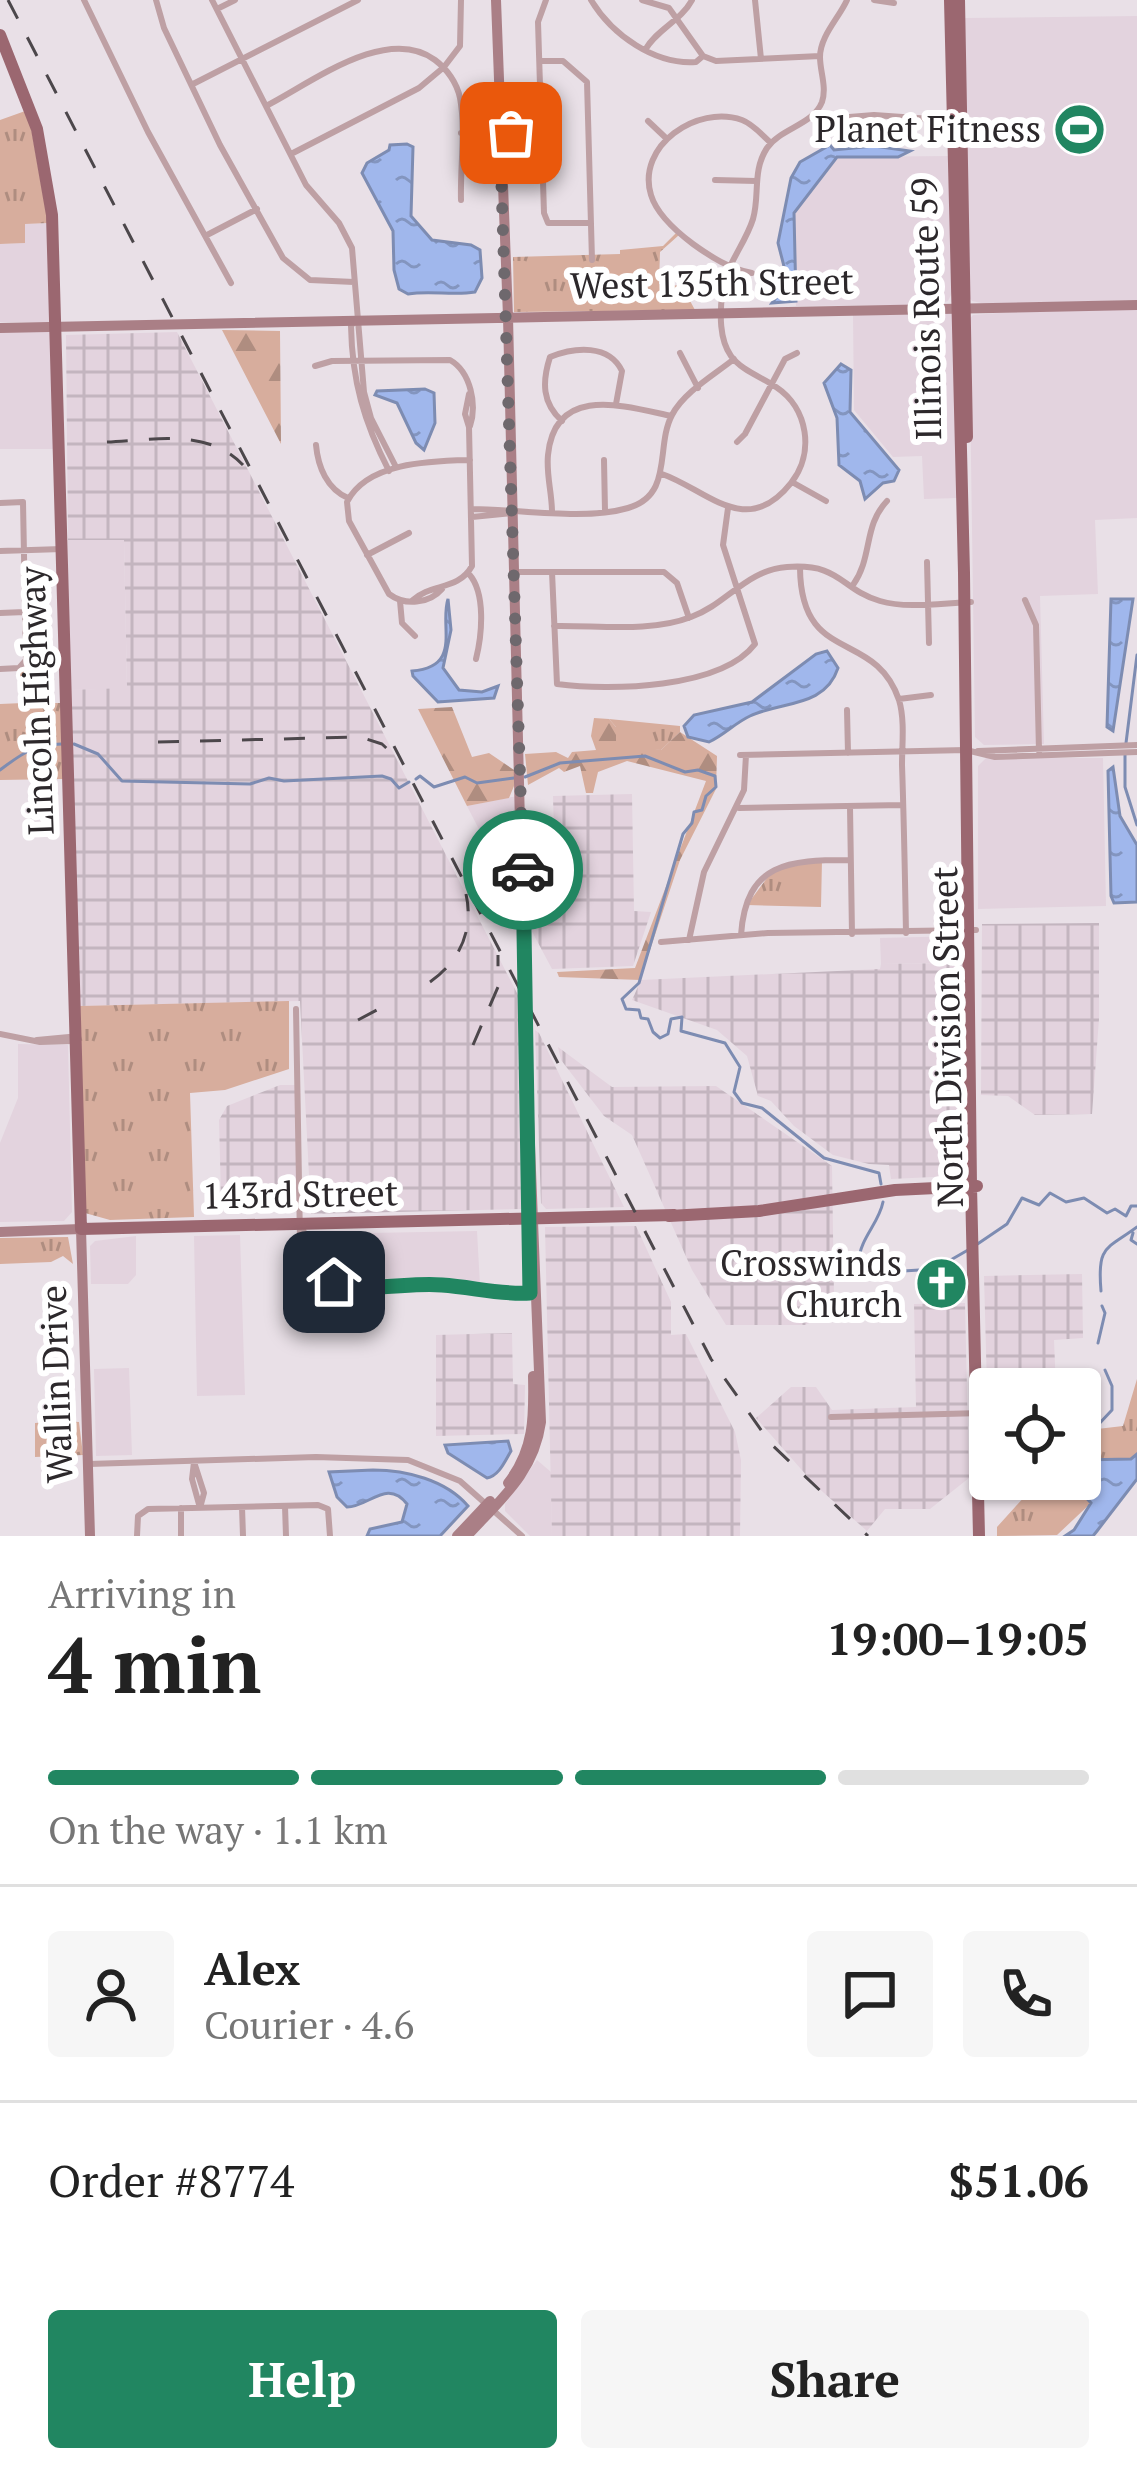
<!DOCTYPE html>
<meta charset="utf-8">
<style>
:root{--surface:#fff;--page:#f6f6f6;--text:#222;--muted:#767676;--line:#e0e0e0;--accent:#218661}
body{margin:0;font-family:"PT Serif",serif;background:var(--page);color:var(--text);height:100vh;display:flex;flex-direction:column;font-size:45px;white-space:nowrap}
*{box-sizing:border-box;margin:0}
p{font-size:39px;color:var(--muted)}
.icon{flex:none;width:66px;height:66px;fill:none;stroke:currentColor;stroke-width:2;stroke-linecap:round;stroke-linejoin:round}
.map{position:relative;height:1536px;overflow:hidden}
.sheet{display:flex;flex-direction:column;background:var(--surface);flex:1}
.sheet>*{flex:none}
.fabs{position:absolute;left:969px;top:1368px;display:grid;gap:24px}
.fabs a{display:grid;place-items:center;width:132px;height:132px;border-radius:12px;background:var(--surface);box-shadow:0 3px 9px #0004;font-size:60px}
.pin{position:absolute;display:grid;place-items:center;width:102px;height:102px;color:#fff;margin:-51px;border-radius:24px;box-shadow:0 6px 18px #0006}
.courier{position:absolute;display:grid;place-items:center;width:120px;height:120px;margin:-60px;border:9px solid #218661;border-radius:50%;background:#fff;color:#222;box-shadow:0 3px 15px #0007}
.head em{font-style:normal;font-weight:700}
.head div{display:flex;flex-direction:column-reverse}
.head{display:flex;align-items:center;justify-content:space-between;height:204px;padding:0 48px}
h1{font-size:78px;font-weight:700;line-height:90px}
.bar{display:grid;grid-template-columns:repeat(4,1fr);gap:18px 12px;align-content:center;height:144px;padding:0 48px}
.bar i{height:15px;border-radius:9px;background:var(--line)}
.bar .current{background:var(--accent)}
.bar p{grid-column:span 4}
.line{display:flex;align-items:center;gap:30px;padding:0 48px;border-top:3px solid var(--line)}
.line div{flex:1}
.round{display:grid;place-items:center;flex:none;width:126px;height:126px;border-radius:12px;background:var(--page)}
.cta{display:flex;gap:24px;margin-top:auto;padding:24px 48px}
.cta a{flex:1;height:138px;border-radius:12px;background:var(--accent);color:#fff;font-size:48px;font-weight:700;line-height:138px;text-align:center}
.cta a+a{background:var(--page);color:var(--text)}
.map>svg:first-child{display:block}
</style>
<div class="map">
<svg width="1137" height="1536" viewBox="0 0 1137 1536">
<defs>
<pattern id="industrial-grid" width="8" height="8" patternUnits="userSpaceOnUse" patternTransform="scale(3)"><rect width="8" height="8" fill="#e3d3de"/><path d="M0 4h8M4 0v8" fill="none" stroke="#c3b5bf"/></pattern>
<pattern id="grass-tufts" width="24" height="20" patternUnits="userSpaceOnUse" patternTransform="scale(3)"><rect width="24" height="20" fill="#d7ad9d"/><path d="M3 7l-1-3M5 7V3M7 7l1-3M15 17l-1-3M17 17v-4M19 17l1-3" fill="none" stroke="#af8d80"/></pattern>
<pattern id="forest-firs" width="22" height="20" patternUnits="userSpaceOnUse" patternTransform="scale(3)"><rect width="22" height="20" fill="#d7ad9d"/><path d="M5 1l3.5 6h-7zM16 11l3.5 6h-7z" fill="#af8d80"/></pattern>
<pattern id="water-ripples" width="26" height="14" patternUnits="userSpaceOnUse" patternTransform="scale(3)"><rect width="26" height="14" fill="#a0b7ec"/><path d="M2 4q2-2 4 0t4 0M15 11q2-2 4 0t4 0" fill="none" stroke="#8395bf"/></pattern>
</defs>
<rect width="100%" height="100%" fill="#e9e0e7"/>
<!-- built -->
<path fill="#e3d3de" d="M1137,16V300L986,304L972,301L969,297L965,18Z
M949,156L952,293L948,301L935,305L796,306L793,213L837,157Z
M48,223L51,322H0V244L24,243V224Z
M1137,307V518L1095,520L1098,594L1040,596L1044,744L984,745L975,737L969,320L973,315L999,313Z
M953,312L958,498L924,499L922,456L893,457L854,410L853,314Z
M54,330L53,449H0V331Z
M124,539L127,689L69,690L68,540Z
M986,758H1103L1106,906L978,909V766Z
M517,796L520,909L467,806Z
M961,936L962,963L881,964L880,938Z
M18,1044L68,1045L72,1212L64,1221L0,1222V1143L18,1098Z
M477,1231L480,1285L436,1277L371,1279L370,1233Z
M240,1235L245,1395L197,1396L194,1236Z
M136,1236V1275L128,1284H91L90,1246L95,1241Z
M129,1368L132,1455L96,1456L94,1369Z
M537,1460L551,1472L552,1536H530L505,1511V1504Z"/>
<!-- industrial -->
<path fill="url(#industrial-grid)" d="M177,332L518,995L521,1209L311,1214L300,1001L80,1006L69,690L127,688L124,540H68L66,335Z
M632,794L634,911L651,912L633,966L552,969L528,924L526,869L555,868L553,796Z
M1099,923V1019L1092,1114L1035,1115L1008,1096L981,1095L982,924Z
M962,963L963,1166L954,1176L891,1179L889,1165L869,1164L833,1155L794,1126L771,1101L758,1096L747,1056L717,1030L632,1000L641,980L880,969L881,964Z
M535,1030L539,1033L624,1207L546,1209L541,1203Z
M558,1047L612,1087L716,1086L832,1166L834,1298L825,1316L805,1325H726L692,1270L632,1135L604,1116L561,1060Z
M280,1085H296L299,1196L221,1197L219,1120L227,1106Z
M636,1226L671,1302V1335L686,1334L735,1432L741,1460L740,1536H552L545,1227Z
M1082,1274L1083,1338L1054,1340L1056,1389H990L989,1462L984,1276Z
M965,1303L969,1478L930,1509H885L867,1531L815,1485L756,1418L791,1387H816L832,1410L916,1407L914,1304Z
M512,1333L513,1384L525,1385L524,1434L436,1436V1335Z"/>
<!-- grass -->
<path fill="url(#grass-tufts)" d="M28,110L48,223L25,224V243L0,244V120Z
M676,233L679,235L660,252L659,284L682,286L695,310L514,312L513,257L620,254V250L663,246Z
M23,665L48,703H61L64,779L0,780V704L23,703L19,668Z
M609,719L680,726V732L661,750L615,748L616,727Z
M822,860L821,907L747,905L773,870Z
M289,1001V1069L225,1090L190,1093L194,1217L110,1220L85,1213L80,1006Z
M68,1237L73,1264L63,1256L51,1262L0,1264V1238Z
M1137,1379V1454L1131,1460H1080V1431L1123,1426Z
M59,1421L79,1422L83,1455L35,1457V1423Z
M1015,1479H1054L1055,1488L1081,1492L1091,1503L1057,1535L997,1536V1527L1036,1484Z"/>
<!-- forest -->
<path fill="url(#forest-firs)" d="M222,330L280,331L281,444Z
M452,707L472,757L489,753L514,770V786L509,798L467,806L418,709Z
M594,718L609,719L616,727V748L631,745L661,750L680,732L717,756L716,789L680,860L640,980L559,977L557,972L635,968L706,781L627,761L598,772L593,793H586L580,766L564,772L559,768L528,785L525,754L556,752L568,758L572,752L596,750L591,736Z"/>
<!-- water -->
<path fill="url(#water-ripples)" stroke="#7d8cb2" stroke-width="3" d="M407,144L413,147L411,216L432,240L471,245L480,250L482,278L475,292C453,296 431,290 408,294L399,289L394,270L393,231L362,173L367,163L389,150L390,145Z
M830,145L834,150L874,146L910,151L898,157H837L794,213L796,301L772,303L788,282L778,243L791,178L800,162Z
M841,364L851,370L850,412L899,470L894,481L883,483L865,499L860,481L839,465L837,418L824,383Z
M425,389L434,393L435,423L424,450L416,443L397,403L375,395L377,391Z
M448,599L451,630L443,668L459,690L482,692L498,686L494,698L438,702L413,676L412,671C463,667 439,626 448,599Z
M1111,599H1133L1113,731L1107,727Z
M827,651L838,668C825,708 781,701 750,716C735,723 724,735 709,742L688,737L684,726L694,715L752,702L816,654Z
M1113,767L1120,816L1137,845V902L1114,903L1111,896L1108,771Z
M508,1441L511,1451C505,1461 499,1476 487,1478L448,1453L445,1445Z
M1137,1454V1479L1097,1531L1093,1536H1065L1074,1530L1091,1503L1081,1492L1055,1488V1479H1080V1460L1131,1459Z
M373,1470C406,1470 446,1480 468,1506L440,1536H367L370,1529L402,1522L407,1504C387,1478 369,1507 347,1507L337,1497L329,1472Z"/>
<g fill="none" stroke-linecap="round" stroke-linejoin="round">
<!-- stream -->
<path stroke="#7d8cb2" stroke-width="3" d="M1126,743L1137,655
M74,744L98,754L122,781L250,784L269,778L284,781L382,776L391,779L399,788L409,782
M1125,752V787L1137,825
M0,770C21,754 35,744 62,744
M525,777L560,763L645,756L685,772L698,770L715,776L716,787L706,796L702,810L694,812L692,823L683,834L639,983L622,999L626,1009L639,1010L641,1018L648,1019L653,1032L660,1038L668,1034L671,1019L682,1017L681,1031L725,1043L740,1067L734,1092L742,1103L762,1108L824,1158L879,1173L881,1184
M416,779L420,776L434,787L465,777L477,783L514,778
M883,1202C879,1223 860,1239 859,1260L872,1273L935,1269L968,1250
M1133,1233L1131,1240L1137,1244
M976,1245L1007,1224L1022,1198L1039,1205L1050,1193L1066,1202L1084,1198L1107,1213L1115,1209L1126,1216L1131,1206H1137
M1101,1291C1097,1245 1106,1250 1137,1227
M1098,1343L1105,1313L1102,1306
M1080,1429L1097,1426L1112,1410V1386L1105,1370
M981,1492L999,1479"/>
<!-- street -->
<path stroke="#bea0a4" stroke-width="6" d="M84,0L148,132L231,283
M156,0L164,28L220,145L283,258L310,280L354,282
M212,0L306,185L339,223L352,248L364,392L371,418L396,467
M546,0L538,22L544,213L548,223H591
M591,0C612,35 655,65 696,62L703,56L716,61L820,56
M642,0L669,8L703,56
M755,0L761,59
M874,0L894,3
M217,9L235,0
M645,50C657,29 681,21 692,0
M540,61H563L587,82L592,260
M193,84L358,0
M266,106C311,83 387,24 435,60C447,69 457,83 460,98C466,130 460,167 461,200
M817,111L837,118L874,115L931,119
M648,121L667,139
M461,133L541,132
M291,154L419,88L444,67L460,46L461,0
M715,180L756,181
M207,235L257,209
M752,273C730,269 711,257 693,244C677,232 657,215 651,195C636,146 697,104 742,120C753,124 762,135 771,143
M355,321L351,326C352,381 364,422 389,471
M680,353L698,388
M315,366L332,361L450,360C471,372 477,405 470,426
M562,421C542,403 542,382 550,357C575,347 609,344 622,371L616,404
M737,442L745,434L785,359L797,353
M316,445C318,467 327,489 348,498
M604,460L605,511
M662,474C706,489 746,540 791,483C815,453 808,408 776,387C762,377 742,371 731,356C719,339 720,314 722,294C724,267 745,245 753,219C760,195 752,171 767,148C781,128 813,125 822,102C827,87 820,72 820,57C820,36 839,18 847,0
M792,482L826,501
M0,503L23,502L26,660L19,668L0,669
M472,509C517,509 584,521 628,508C674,495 655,447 672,415C684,392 714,375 734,359
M552,512C552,493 546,474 548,455C555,384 625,406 671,416
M472,517L512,513
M0,551L62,549
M367,555L409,533
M927,562L929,643
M800,568C801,666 875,628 899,700C905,720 902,745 902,765C904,821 905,877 906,933
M514,572H664L677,583L689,618
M552,572L557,684C609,691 721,689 755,644L723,545L728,508
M469,574C486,593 482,635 476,659
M853,585C873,557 863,526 887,501
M442,589C429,604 405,606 389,594L349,521L347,502C367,462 431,461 470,460
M413,600C431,583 458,591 472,566L469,427L465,414L469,394
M1025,600L1036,625L1039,751
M400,601L402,623L415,636
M0,613L25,612
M554,626C597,625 650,633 691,617C727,604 746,570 787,567C841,563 840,589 880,601C907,609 942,603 971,602
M899,699L931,695
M847,710L848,753
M978,751L1137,745
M740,755L966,750L995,757L1137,752
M850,807L852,934
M739,808L903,805
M741,935C746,862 789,860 850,860
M689,940L704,872L744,790L746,755
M661,942L768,933L976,930
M296,1009L300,1240C311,1307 398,1281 445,1285C457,1286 469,1291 481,1293C500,1296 519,1294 537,1293
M0,1034L40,1042L73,1041
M37,1040L69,1037
M302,1224L310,1261
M831,1417L982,1413
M194,1462L204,1493L200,1508
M194,1462L192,1479L200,1508
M89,1464L316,1457L408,1460L460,1481L522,1536
M285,1506L286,1536
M242,1507L243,1536
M181,1508V1536
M137,1536L138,1516L148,1509L318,1505L328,1509L330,1536"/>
<!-- secondary -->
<path stroke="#aa7f86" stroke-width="10" d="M0,328L1137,305
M528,1214L529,1256
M0,1232L81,1229L90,1536
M508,1483C534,1450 534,1417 533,1376
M457,1536L490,1501
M467,1536C500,1500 534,1473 541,1422L524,994L508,317L496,0"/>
<!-- primary -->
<path stroke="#9b6770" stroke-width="12" d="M950,0L964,573L971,1186L979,1536
M959,0L967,437
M0,35L37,129L52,215L81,1229L674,1215
M669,1216L759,1211L895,1190L977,1186"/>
<!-- rail -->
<path stroke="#4c474b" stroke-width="3" stroke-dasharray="21 21" stroke-linecap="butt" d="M8,0L711,1359L771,1444L868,1536
M107,442C153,440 208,428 243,465
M158,742L360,737L382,744L397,758
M430,982C460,961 474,930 466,894
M358,1020L392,1002
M473,1045L498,987V955"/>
</g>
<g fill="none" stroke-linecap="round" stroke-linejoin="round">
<!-- done -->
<path stroke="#6e686d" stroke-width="12" stroke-dasharray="0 21.6" d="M511,133H500V138L523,870"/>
<!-- route -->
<path stroke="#218661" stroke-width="15" d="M334,1282C369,1293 407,1282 442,1285C473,1287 499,1295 530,1293L523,870"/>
</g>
<!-- icons -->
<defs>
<symbol id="stadium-disc" viewBox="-11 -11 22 22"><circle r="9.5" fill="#218661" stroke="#fff"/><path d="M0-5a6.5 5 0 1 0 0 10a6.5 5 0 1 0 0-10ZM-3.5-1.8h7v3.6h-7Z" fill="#fff"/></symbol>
<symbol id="church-disc" viewBox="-11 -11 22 22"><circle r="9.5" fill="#218661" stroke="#fff"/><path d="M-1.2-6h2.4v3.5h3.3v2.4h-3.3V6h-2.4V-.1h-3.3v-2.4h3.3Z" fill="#fff"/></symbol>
</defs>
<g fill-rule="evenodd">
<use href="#stadium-disc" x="1050" y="100" width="59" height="59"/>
<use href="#church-disc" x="912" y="1254" width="59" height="59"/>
</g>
<g text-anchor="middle" stroke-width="12" stroke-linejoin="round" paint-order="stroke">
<!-- poi labels -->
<g font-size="36" fill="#2c282b" stroke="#fff" text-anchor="end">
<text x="1041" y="142">Planet Fitness</text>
<text x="902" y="1276">Crosswinds<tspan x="902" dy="41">Church</tspan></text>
</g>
<!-- street labels -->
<g font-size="36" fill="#2c282b" stroke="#fff">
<text transform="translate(712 283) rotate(-1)" y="13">West 135th Street</text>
<text transform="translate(926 309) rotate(-91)" y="13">Illinois Route 59</text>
<text transform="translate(36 701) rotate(-92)" y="13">Lincoln Highway</text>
<text transform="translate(947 1037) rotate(-91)" y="13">North Division Street</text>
<text transform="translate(300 1194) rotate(-1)" y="13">143rd Street</text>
<text transform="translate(56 1384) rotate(-92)" y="13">Wallin Drive</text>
</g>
</g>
</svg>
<div class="fabs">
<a><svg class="icon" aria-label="locate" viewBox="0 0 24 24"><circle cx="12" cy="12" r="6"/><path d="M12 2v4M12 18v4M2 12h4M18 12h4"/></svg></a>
</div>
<div class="pin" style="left:511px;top:133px;background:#ea580c"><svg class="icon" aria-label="bag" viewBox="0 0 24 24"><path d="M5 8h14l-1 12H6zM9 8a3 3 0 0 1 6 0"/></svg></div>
<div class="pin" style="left:334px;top:1282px;background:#1f2937"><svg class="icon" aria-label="home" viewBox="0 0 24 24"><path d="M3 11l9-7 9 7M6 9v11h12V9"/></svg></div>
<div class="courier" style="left:523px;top:870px"><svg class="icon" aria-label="car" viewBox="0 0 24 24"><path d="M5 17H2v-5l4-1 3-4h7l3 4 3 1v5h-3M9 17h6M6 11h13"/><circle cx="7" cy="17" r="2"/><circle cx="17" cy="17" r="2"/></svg></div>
</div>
<section class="sheet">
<div class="head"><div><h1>4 min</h1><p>Arriving in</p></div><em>19:00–19:05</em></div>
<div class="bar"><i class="current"></i><i class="current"></i><i class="current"></i><i></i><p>On the way · 1.1 km</p></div>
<div class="line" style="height:216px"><a class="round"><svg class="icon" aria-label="person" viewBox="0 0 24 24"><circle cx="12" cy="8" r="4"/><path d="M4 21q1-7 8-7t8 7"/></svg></a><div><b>Alex</b><p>Courier · 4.6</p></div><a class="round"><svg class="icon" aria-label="chat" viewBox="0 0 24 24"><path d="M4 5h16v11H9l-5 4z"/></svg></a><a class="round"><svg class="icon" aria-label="phone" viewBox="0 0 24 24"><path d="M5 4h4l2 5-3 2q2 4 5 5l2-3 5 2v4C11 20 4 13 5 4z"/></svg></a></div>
<div class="line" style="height:156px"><div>Order #8774</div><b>$51.06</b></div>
<div class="cta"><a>Help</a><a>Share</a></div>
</section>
